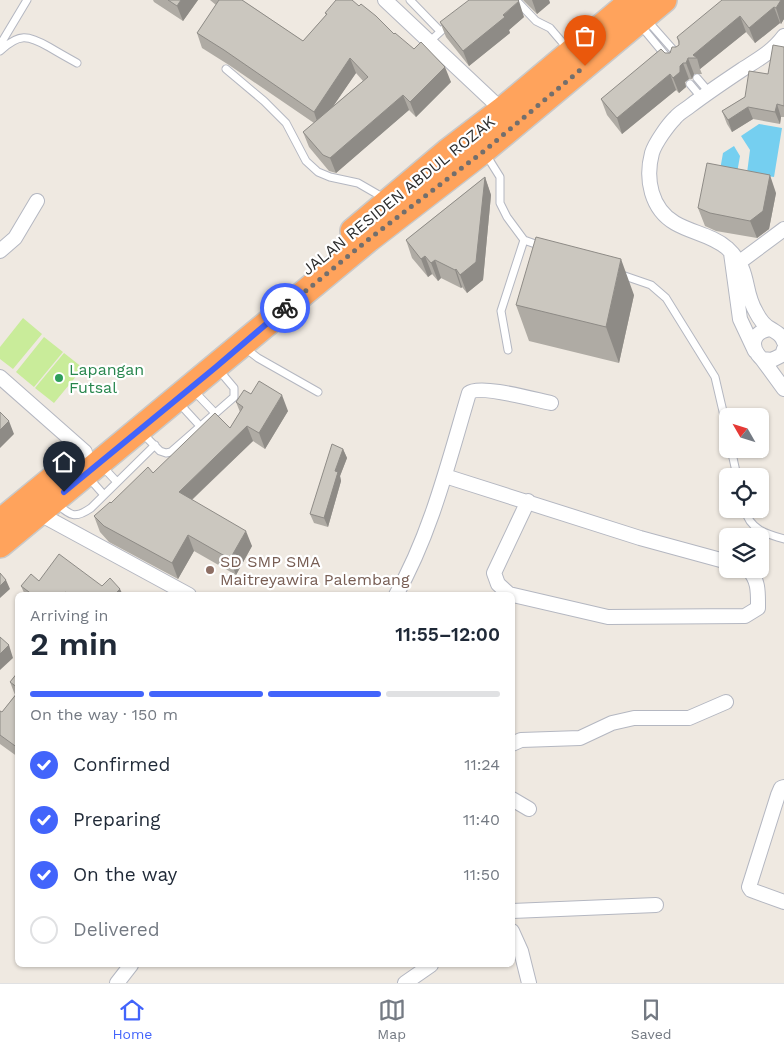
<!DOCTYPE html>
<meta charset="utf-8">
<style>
:root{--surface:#fff;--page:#f6f6f7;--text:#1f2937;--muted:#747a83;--line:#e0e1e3;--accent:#4264fb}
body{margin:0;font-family:"Work Sans",sans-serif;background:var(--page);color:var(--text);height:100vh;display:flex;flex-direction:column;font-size:19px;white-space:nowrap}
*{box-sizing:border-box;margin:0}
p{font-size:16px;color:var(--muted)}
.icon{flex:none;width:28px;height:28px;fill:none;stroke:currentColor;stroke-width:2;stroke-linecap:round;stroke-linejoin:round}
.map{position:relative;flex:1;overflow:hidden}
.details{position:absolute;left:15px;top:592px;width:500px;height:375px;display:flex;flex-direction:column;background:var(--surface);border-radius:8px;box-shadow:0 1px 4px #0004}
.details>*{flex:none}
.needle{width:32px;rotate:309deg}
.tools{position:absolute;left:719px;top:408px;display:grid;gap:10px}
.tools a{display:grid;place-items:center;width:50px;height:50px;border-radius:8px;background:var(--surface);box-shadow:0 1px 4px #0004;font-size:25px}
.pin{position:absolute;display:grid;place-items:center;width:42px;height:42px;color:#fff;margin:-51px -21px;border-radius:50% 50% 50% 0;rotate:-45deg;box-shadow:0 0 5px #0007}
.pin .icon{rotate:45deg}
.courier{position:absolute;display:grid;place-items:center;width:50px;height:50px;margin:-25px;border:4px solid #4264fb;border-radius:50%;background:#fff;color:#222;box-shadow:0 1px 6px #0007}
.head em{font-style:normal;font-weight:600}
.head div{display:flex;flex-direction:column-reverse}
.head{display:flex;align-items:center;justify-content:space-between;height:85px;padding:0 15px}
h1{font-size:32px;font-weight:600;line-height:38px}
.bar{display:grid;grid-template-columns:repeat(4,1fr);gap:8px 5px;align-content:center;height:60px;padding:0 15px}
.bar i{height:6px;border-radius:4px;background:var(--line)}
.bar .active{background:var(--accent)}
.bar p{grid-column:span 4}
ol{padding:0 15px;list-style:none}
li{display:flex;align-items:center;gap:15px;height:55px}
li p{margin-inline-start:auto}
li .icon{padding:5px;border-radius:50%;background:var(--accent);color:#fff;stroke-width:4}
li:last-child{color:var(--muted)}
li i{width:28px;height:28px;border:2px solid var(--line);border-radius:50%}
.tabs{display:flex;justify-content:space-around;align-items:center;height:70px;border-top:1px solid var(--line);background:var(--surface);font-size:14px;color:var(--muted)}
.tabs a{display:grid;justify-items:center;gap:2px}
.tabs .active{color:var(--accent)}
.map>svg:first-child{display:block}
</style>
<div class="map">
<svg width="784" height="983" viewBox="0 0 784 983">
<rect width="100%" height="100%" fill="#efe9e1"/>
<!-- pitch -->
<path fill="#c9ec9a" d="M23,318L42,334L13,369L0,359V347Z
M44,337L63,352L34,387L16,372Z
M64,353L83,368L54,403L35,388Z"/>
<!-- water -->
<path fill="#75cff0" d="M759,124L782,128L774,177L747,173L750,150L741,136Z
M734,146L740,156L737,173L720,170L723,153Z"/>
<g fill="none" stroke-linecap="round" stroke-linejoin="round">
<defs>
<path id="lane" d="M410,0L440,31
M516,0L536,21L550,28L568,49
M646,19L677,54
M641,26L666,56
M429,42L450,23
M0,45L27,0
M0,51C19,33 28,35 49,47C59,53 68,58 77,63
M226,69L264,101L286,123L306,161L318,172L330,177L358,183L384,198
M697,78L709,92
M690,84L701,97
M485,153L500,177V203L507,217L524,240L541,246
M619,274L651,285L666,298L715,377L728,433
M245,348L258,358L318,392
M508,350L501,311L524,240
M193,390L215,413
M178,402L200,426
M142,433L160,451L166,453L171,452L234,397V388L218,369
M731,449L737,476
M102,466L117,482
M89,478L104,495
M57,504C71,516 75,519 91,508L155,445
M745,509C749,529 766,534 784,539"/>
<path id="street" d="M385,0L502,110
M784,36C773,51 759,59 743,69C725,81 707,93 690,106C685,110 679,113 675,118C668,125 655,143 652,153C645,179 651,209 675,223C692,233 712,235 727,248C752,271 742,289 756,312C759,318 765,326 771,329C777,333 781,334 784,342
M0,251L15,238L37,201
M731,253L740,319L755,351
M733,267L784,229
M771,329C752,331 749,347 762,359L772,360L782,355L784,349
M762,359L784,389
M0,377L85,452
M445,476L640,538L728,562
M528,501L494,573L498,584L509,594L608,617L745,616L758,608C758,593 759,580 748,569
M38,513L189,595
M396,595C431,534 449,460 469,393C479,384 536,400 551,403
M512,744L521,740L580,738L612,723L634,718H689L726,702
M784,787L781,788L778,795L749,887L751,890L784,902
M512,799L529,809
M512,911L656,905
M512,931L521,951L529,983
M117,983L131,965
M405,983L431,965"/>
<path id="highway" d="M353,231L447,152L502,110L633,0
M0,522L68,466
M0,545L369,239L483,151L664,0"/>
</defs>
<!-- lane casing -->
<use href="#lane" stroke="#b4b7c1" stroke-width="9"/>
<!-- street casing -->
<use href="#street" stroke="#b4b7c1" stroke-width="16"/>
<!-- highway casing -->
<use href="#highway" stroke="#c9c9c9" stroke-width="28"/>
<!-- lane -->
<use href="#lane" stroke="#fff" stroke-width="7"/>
<!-- street -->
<use href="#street" stroke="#fff" stroke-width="14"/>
<!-- highway -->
<use href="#highway" stroke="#ffa35c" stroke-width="25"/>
</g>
<!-- wall -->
<path fill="#afaba4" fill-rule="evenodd" d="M153,0H198L183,21L154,2Z
M210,0H242L303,41L326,15L325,13L394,34L451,82L416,117L409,110L336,173L329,171L309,147L303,132L314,123L229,65L202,48L197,33L216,5ZM356,73L363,81L333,106Z
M523,0H549L550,3L537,14Z
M784,0V19L781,24L780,23L755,43L746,32L700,69L702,74H694L692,79H689L685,82L686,87L679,93L676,90L622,134L607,115L601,99L665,53H670L679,45L677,37Z
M524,17L509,30L510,33L469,66L446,37L440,22Z
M784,47V117H781L780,124L753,119L732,132L727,124L722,111L745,97L768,74Z
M485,177L491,195L483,280L467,293L462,287L461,288L441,278L438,281L432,274L428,277L412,258L406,240Z
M776,193L769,229L757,238L716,231L705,226L698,208Z
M634,295L619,363L529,341L516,305Z
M236,402L288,411L265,449L253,441L192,500L252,546L236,575L194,551L178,579L109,542L100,532L94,516L153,473L230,428L240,412Z
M343,449L347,458L340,476L341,481L328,527L314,523L310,514Z
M39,581L102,586L123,595H25L21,586Z
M18,672V757L0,744V711L2,712L15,695L10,682Z"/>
<!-- shaded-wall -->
<path fill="#8e8b86" d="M181,0H198L183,21L177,6Z
M532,0H549L550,3L537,14Z
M781,0H784V19L781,24L776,8Z
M519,1L524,17L509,30L510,33L469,66L463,51Z
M774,7L780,23L755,43L749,28Z
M740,16L746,32L700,69L697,58L693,55Z
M350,58L356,73L319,127L314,112Z
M688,58L694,74L692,79L686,63Z
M683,63L689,79L685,82L686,87L679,93L673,78L680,66Z
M445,67L451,82L416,117L410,102Z
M670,74L676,90L622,134L617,118Z
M403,95L409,110L336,173L330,158Z
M777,104L781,117L780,124L775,112Z
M748,107L753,119L732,132L728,120Z
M770,175L776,193L769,229L757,238L750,221Z
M485,177L491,195L483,280L467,293L460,275Z
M425,256L432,274L428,277L421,259Z
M621,259L634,295L619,363L606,327Z
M435,260L441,278L438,281L431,263Z
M456,269L462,287L461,288L455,270Z
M282,395L288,411L265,449L259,433Z
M9,421L14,434L0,448V430Z
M247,426L253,441L184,507L179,492Z
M343,449L347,458L340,476L341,481L328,527L324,518L335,471Z
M246,531L252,546L236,575L230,559Z
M188,535L194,551L178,579L172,563Z
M6,580L10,589L0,598V586Z
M120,589L123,595H114Z
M9,645L13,658L0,670V654Z"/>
<!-- building -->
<path fill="#cbc7bf" stroke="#8e8b86" d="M168,0H181L177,6Z
M219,0H242L303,41L327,14L325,13L336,0H352L359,6L361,4L376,16L394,34L395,33L414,49L421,42L445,67L410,102L403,95L330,158L323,155L303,132L368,77L350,58L314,112L224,50L197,33Z
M469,0H518L519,1L503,15L505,17L463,51L440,22Z
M722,0H781L776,8L774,7L749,28L740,16L693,55L697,58H688L686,63H683L680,66V72L673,78L670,74L617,118L601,99L661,49L665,53H670L672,47H676L679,45V41L677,37Z
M773,45L784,47V106L777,104L775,112L748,107L728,120L722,111L745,97L749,71L768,74Z
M707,163L770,175L763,211L750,221L710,213L698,208Z
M485,177L476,262L460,275L456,269L455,270L435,260L431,263L425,256L421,259L406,240Z
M536,237L621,259L606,327L516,305Z
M259,381L282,395L259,433L247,426L179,492L246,531L230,559L188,535L172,563L104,526L94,516L110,502L111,503L148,467L153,473L215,413L230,428L243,407L236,402L244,390L251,394Z
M0,412L9,421L0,430Z
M332,444L343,449L335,471L338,472L324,518L310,514Z
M59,554L102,586L110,578L120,589L114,595H82L79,592L76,595H70L65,592L63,595H33L21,586L31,574L39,581Z
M0,573L6,580L0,586Z
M0,637L9,645L0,654Z
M18,672V688L10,682Z
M18,692V748L0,735V711L2,712Z"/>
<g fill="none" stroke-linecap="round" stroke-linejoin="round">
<!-- done -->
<path stroke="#726f6d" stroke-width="5" stroke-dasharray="0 9" d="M285,308L369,239L484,151L585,66"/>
<!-- route -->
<path stroke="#4264fb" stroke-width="6" d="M64,492L216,367L285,308"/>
</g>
<!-- markers -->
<circle fill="#2e9e5b" stroke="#fff" stroke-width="2" cx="59" cy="378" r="5"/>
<circle fill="#8d6e63" stroke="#fff" stroke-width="2" cx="210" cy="570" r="5"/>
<g text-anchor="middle" stroke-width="4.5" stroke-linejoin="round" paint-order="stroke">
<!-- street labels -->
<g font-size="16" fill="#2e2e2e" stroke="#fff">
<text transform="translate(398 195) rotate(-39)" y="6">JALAN RESIDEN ABDUL ROZAK</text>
</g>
<!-- leisure labels -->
<g font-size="16" fill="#27864d" stroke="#fff" text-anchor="start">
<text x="69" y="375">Lapangan<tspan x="69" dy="18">Futsal</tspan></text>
</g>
<!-- education labels -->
<g font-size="16" fill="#785e54" stroke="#fff" text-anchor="start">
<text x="220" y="567">SD SMP SMA<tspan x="220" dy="18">Maitreyawira Palembang</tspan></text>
</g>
</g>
</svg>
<div class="tools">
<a><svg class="needle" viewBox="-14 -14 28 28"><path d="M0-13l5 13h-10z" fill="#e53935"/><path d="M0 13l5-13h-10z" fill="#747a83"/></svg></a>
<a><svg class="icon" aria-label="locate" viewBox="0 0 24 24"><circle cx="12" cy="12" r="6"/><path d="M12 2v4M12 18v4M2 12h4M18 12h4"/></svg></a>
<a><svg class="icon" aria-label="layers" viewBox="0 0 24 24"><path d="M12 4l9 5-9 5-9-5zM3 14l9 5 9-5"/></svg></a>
</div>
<div class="pin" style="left:585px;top:66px;background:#ea580c"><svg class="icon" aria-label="bag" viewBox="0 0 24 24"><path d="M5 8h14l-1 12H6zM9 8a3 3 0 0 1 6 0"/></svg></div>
<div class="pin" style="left:64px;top:492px;background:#1f2937"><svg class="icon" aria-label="home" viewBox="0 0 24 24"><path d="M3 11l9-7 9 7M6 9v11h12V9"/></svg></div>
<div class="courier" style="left:285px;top:308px"><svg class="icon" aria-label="bike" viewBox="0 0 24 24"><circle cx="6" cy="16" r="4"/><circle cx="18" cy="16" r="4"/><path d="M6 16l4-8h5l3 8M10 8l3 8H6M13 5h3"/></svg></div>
<section class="details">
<div class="head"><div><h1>2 min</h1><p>Arriving in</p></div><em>11:55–12:00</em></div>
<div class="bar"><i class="active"></i><i class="active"></i><i class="active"></i><i></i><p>On the way · 150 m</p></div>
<ol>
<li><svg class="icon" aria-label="check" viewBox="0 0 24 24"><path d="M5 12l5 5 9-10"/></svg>Confirmed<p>11:24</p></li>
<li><svg class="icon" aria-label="check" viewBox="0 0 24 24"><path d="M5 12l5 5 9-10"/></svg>Preparing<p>11:40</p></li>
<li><svg class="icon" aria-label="check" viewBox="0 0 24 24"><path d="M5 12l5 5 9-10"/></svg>On the way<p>11:50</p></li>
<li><i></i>Delivered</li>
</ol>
</section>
</div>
<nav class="tabs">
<a class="active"><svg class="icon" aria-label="home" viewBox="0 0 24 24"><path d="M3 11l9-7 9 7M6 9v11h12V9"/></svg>Home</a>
<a><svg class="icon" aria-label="map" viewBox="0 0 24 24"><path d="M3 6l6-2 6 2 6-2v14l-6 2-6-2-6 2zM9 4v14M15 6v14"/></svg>Map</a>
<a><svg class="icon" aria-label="saved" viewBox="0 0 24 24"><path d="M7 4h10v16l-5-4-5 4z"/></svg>Saved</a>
</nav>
